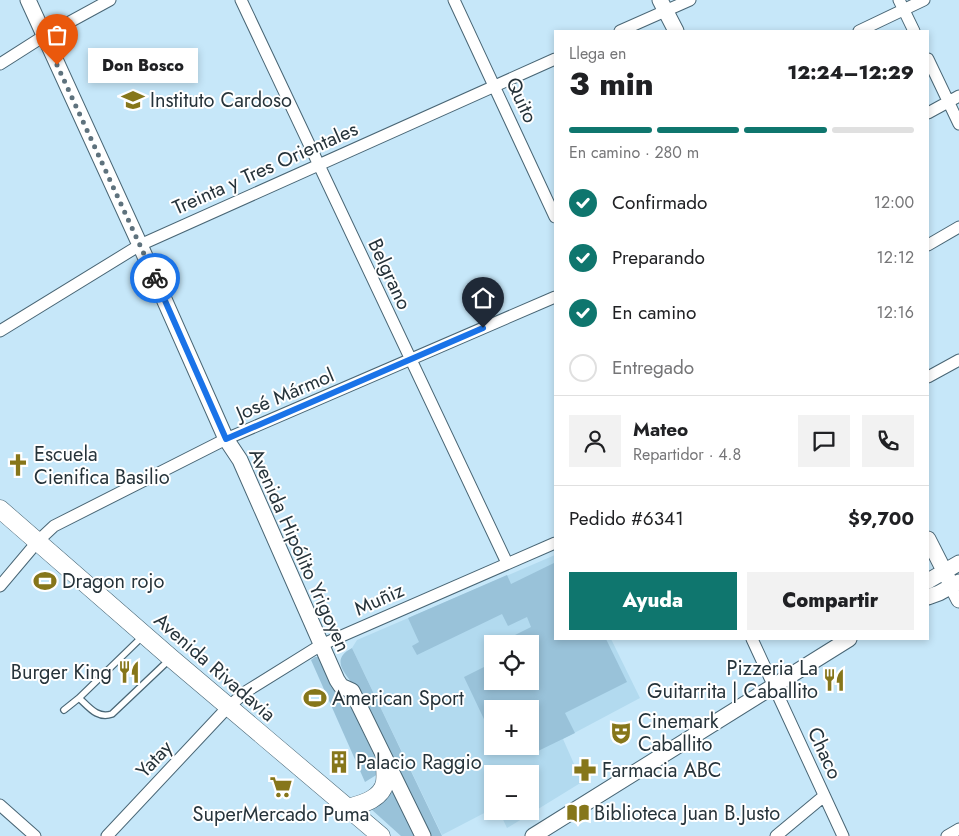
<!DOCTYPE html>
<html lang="es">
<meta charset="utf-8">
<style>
:root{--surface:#fff;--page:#f2f2f2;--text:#202124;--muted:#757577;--line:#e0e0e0;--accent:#0f766e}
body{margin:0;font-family:Jost,sans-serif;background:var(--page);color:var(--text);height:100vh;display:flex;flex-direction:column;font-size:19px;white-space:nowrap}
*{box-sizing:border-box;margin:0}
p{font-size:16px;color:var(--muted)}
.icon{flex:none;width:28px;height:28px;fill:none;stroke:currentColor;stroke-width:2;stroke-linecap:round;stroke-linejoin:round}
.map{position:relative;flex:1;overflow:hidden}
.panel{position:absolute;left:554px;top:30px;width:375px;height:610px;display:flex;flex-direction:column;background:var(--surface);border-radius:0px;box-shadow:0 2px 8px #0003}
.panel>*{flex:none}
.fabs{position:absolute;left:484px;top:635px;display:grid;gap:10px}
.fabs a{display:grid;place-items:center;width:55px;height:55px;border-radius:0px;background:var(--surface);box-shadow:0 2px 8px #0003;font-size:25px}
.pin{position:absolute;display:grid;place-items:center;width:42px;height:42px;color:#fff;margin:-51px -21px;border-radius:50% 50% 50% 0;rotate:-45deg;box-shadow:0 0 5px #0007}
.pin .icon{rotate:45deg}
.courier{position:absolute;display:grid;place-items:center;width:50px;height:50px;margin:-25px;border:4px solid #1a73e8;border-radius:50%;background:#fff;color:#222;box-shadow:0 1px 6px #0007}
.bubble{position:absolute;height:35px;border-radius:0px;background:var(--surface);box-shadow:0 2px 8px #0003;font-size:16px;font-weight:800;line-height:35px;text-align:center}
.overview em{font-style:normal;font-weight:800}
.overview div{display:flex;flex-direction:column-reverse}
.overview{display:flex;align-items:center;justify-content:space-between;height:85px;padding:0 15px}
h1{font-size:32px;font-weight:800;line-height:38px}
.bar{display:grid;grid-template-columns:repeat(4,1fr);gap:8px 5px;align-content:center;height:60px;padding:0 15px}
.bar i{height:6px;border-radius:4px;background:var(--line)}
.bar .on{background:var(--accent)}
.bar p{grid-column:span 4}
.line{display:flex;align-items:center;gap:12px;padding:0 15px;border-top:1px solid var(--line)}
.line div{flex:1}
.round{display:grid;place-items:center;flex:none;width:52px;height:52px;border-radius:0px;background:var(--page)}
ol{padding:0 15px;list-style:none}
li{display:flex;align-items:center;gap:15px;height:55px}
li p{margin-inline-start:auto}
li .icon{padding:5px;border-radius:50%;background:var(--accent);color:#fff;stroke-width:4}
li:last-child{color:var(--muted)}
li i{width:28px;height:28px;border:2px solid var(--line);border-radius:50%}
.cta{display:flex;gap:10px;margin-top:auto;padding:10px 15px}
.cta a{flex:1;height:58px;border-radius:0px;background:var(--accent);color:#fff;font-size:20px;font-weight:800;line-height:58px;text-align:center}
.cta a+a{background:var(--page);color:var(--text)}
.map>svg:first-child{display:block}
</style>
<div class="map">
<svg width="959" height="836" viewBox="0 0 959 836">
<rect width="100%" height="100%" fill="#c6e7f9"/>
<!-- built -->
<path fill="#b2daef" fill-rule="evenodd" d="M555,555V639H611L640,698L563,739L582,782L507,828L499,811H530V774H492V809L442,835L352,648L357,640ZM492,644H530V681H492ZM492,709H530V746H492Z"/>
<!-- green -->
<path fill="#99c2d9" d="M554,563L555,639H606L627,682L565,713L575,733L536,752L530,739V709H492V736L464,677L492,663V681H530V644H517L513,636L531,627L527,617L508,626L502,614L417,655L412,646L419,642L408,618L507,575L511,584Z
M352,648L442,836H428L356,688C346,674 329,660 352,648Z
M315,657H321L346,696L379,766L378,774L365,782L311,660Z
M393,785L418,836H401L371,809L383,801Z"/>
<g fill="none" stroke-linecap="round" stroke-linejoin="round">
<defs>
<path id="lane" d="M143,636L79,698C89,707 97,719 112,714L169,660
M64,710L79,698"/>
<path id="street" d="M241,0L507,563
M454,0L555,217
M899,0L914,31
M620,31L690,0
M859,31L924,0
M928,59L959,124
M0,64L44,36L110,0
M928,113L959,96
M928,245L959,227
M0,331L140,245L555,59
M928,377L959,360
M0,586L38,541L54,526L226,439L555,297
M752,639L843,836
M0,805L35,836
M107,836L228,707L247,691L321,645L555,543
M776,836L824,796
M947,836L959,829"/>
<path id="secondary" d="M28,0L140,245L226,439L240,460L337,680L341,686L352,691L423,836
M660,0L676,31
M928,539L959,600
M928,581L959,563
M928,597L939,593L959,582
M533,836L849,639"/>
<path id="primary" d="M0,509L171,658L381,836
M348,808C362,804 382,799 385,782C386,776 385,769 385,762"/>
</defs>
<!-- lane casing -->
<use href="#lane" stroke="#496675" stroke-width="8"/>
<!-- street casing -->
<use href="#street" stroke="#496675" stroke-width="13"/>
<!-- secondary casing -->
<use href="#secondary" stroke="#496675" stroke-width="17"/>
<!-- primary casing -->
<use href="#primary" stroke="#496675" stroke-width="19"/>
<!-- lane -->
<use href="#lane" stroke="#fff" stroke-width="5.5"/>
<!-- street -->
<use href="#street" stroke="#fff" stroke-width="11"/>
<!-- secondary -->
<use href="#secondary" stroke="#fff" stroke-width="15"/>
<!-- primary -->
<use href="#primary" stroke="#fff" stroke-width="18"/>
</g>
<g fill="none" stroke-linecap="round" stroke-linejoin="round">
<!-- done -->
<path stroke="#5e727d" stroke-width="5" stroke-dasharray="0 9" d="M57,65L155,278"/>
<!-- route -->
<path stroke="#1a73e8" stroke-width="6" d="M155,278L226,439L483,328"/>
</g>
<!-- icons -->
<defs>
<symbol id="school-bare" viewBox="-9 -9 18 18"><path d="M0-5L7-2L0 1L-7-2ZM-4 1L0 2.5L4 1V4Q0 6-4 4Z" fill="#86761a" stroke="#fff" stroke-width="2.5" paint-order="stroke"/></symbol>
<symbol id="church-bare" viewBox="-9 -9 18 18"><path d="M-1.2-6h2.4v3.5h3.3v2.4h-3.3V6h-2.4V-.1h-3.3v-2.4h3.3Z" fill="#86761a" stroke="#fff" stroke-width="2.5" paint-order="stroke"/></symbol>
<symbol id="stadium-bare" viewBox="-9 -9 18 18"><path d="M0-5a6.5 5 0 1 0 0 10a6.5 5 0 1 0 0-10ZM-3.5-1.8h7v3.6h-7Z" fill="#86761a" stroke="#fff" stroke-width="2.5" paint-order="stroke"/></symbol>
<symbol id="restaurant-bare" viewBox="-9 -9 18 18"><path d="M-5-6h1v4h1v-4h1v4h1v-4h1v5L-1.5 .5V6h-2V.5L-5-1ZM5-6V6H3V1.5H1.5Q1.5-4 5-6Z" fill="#86761a" stroke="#fff" stroke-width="2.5" paint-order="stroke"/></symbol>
<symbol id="theatre-bare" viewBox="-9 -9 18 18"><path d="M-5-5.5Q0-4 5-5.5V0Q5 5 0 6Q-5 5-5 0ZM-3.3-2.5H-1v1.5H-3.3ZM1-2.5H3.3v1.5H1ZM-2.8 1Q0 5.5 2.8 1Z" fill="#86761a" stroke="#fff" stroke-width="2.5" paint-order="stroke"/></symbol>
<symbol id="building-bare" viewBox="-9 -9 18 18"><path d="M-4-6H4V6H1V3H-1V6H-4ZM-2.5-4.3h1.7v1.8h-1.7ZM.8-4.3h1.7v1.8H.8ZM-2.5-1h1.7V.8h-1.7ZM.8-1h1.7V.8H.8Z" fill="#86761a" stroke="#fff" stroke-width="2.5" paint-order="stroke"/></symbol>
<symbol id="pharmacy-bare" viewBox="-9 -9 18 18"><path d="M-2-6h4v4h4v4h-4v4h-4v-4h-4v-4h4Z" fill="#86761a" stroke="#fff" stroke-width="2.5" paint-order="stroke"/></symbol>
<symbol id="supermarket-bare" viewBox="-9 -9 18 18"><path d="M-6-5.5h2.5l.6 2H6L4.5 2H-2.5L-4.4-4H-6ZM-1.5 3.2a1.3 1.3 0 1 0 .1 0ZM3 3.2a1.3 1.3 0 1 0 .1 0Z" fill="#86761a" stroke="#fff" stroke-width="2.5" paint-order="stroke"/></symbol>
<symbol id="library-bare" viewBox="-9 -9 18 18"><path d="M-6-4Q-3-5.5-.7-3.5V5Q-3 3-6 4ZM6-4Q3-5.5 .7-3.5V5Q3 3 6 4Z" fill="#86761a" stroke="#fff" stroke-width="2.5" paint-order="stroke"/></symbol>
</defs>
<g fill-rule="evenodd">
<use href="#school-bare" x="117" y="84" width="32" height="32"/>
<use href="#church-bare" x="2" y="449" width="32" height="32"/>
<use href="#stadium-bare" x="29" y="565" width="32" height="32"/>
<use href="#restaurant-bare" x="113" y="656" width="32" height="32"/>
<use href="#restaurant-bare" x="818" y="664" width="32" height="32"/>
<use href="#stadium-bare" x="299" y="682" width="32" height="32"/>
<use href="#theatre-bare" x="605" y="717" width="32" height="32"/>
<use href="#building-bare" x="323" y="746" width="32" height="32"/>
<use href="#pharmacy-bare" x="569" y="754" width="32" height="32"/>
<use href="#supermarket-bare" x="265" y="771" width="32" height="32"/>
<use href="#library-bare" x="562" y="797" width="32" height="32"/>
</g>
<g text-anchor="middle" stroke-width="4" stroke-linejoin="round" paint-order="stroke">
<!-- poi labels -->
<g font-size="20" fill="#26333a" stroke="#fff" text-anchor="start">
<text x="150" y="107">Instituto Cardoso</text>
<text x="34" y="461">Escuela<tspan x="34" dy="23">Cienifica Basilio</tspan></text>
<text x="62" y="588">Dragon rojo</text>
<text x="818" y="675" text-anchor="end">Pizzeria La<tspan x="818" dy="23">Guitarrita | Caballito</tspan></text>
<text x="112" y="679" text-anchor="end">Burger King</text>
<text x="332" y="705">American Sport</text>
<text x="638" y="728">Cinemark<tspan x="638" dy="23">Caballito</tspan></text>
<text x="356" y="769">Palacio Raggio</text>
<text x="602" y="777">Farmacia ABC</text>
<text x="594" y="820">Biblioteca Juan B.Justo</text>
<text x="281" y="821" text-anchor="middle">SuperMercado Puma</text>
</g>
<!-- street labels -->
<g font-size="20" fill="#26333a" stroke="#fff">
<text transform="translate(522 100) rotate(65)" y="7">Quito</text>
<text transform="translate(265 168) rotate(-24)" y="7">Treinta y Tres Orientales</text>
<text transform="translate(390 274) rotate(65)" y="7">Belgrano</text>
<text transform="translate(285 394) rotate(-23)" y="7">José Mármol</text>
<text transform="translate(300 550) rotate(66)" y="7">Avenida Hipólito Yrigoyen</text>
<text transform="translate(379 599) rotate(-24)" y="7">Muñiz</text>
<text transform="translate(215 667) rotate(41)" y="7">Avenida Rivadavia</text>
<text transform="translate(825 753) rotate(65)" y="7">Chaco</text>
<text transform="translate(154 759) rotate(-47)" y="7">Yatay</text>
</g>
</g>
</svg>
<div class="fabs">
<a><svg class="icon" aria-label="locate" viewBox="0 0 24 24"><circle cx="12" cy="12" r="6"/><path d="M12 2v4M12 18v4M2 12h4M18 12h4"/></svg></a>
<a>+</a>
<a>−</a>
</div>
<div class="pin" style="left:57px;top:65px;background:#ea580c"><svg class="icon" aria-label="bag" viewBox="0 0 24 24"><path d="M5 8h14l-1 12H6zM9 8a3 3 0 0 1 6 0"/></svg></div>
<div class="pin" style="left:483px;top:328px;background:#1f2937"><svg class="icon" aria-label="home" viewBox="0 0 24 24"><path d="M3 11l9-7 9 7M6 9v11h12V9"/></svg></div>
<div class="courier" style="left:155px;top:278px"><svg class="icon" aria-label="bike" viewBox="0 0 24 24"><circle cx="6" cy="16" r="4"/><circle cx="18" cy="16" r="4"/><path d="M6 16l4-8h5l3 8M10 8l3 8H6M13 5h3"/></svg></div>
<div class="bubble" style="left:88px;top:48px;width:110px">Don Bosco</div>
<section class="panel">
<div class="overview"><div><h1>3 min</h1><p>Llega en</p></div><em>12:24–12:29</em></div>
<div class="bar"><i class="on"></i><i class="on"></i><i class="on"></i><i></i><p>En camino · 280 m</p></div>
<ol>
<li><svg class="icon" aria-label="check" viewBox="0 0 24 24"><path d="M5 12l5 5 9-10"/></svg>Confirmado<p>12:00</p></li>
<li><svg class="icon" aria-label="check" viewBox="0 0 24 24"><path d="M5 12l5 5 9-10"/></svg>Preparando<p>12:12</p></li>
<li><svg class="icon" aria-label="check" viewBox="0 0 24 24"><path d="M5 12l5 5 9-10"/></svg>En camino<p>12:16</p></li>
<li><i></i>Entregado</li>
</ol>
<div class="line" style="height:90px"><a class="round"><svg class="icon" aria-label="person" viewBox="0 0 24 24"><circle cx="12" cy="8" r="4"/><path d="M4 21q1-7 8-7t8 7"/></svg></a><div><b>Mateo</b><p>Repartidor · 4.8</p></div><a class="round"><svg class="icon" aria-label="chat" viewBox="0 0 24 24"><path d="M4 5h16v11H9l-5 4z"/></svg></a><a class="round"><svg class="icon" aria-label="phone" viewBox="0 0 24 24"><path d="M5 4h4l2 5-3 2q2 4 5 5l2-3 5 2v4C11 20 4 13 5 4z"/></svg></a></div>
<div class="line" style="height:65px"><div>Pedido #6341</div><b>$9,700</b></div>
<div class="cta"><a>Ayuda</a><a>Compartir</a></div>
</section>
</div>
